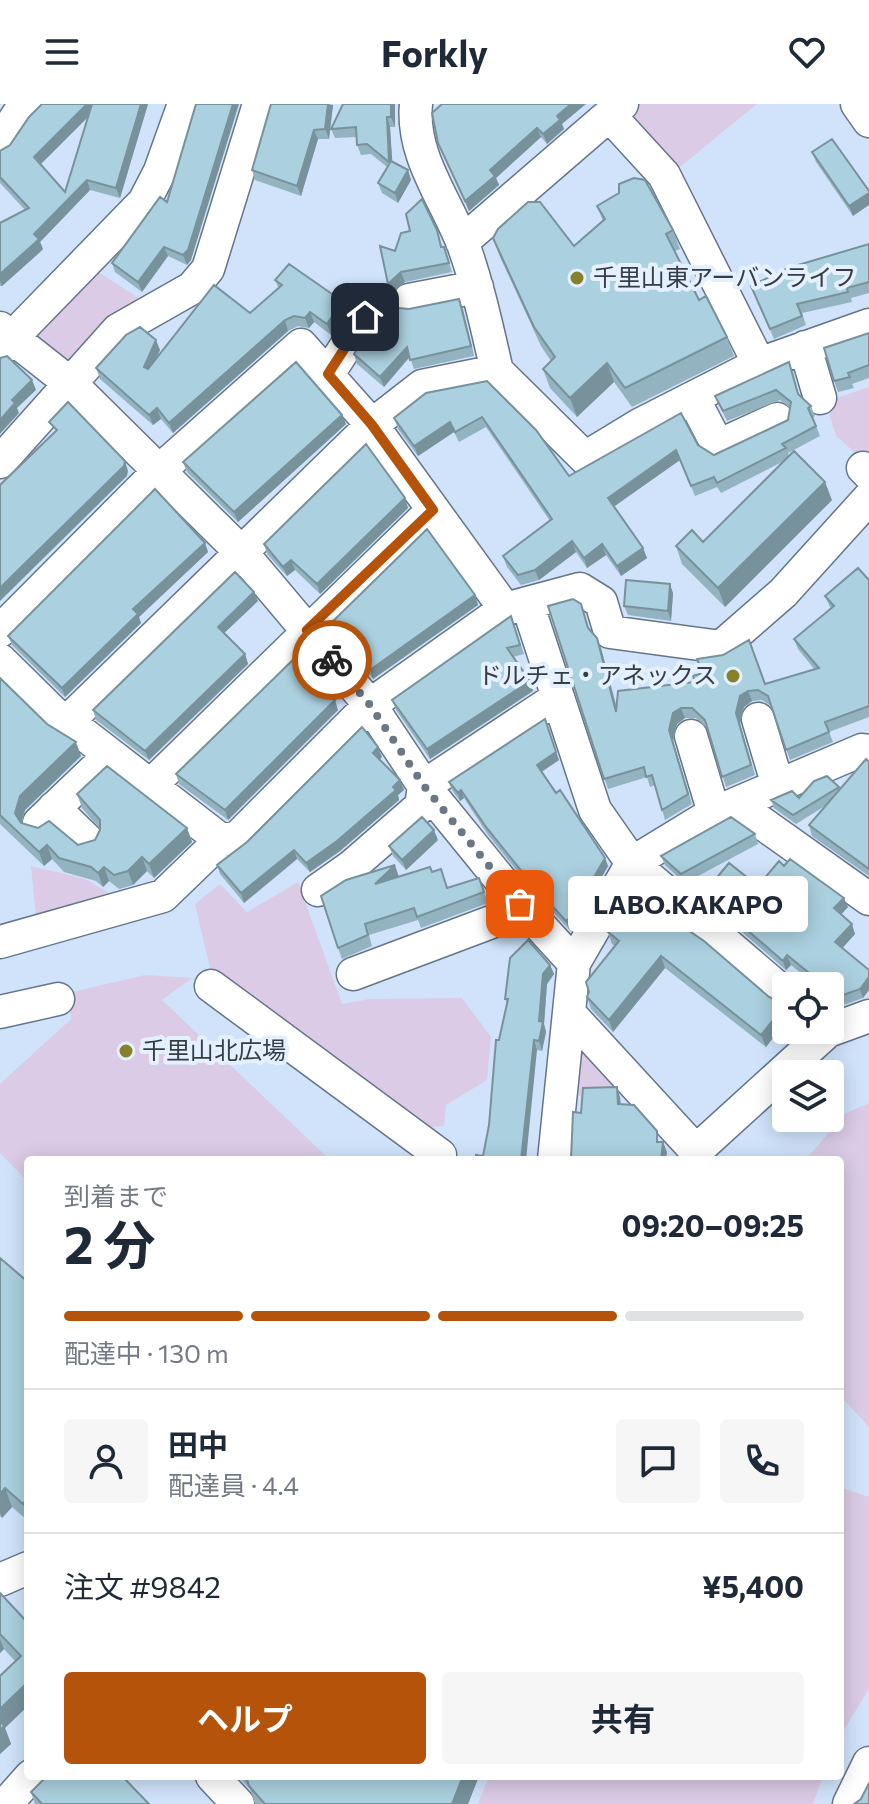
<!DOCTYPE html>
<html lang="ja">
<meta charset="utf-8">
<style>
:root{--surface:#fff;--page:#f6f6f7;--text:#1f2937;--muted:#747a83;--line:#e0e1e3;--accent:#b45309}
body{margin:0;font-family:Commissioner,"Noto Sans JP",sans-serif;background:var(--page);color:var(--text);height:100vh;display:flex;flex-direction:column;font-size:30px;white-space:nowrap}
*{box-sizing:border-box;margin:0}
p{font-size:26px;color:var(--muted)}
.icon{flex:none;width:44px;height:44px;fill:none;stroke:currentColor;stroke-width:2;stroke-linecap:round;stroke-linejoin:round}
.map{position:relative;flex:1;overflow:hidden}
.side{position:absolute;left:24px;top:1052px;width:820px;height:624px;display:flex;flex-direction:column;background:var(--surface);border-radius:8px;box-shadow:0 4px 20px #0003}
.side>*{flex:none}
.tools{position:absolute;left:772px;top:868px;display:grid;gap:16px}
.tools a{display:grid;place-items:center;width:72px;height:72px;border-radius:8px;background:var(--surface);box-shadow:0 4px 20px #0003;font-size:40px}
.pin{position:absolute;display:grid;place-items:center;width:68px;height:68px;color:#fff;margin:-34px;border-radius:16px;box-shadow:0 4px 12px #0006}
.courier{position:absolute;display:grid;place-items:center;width:80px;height:80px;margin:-40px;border:6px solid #b45309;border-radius:50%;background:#fff;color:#222;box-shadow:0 2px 10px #0007}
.bubble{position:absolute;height:56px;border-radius:8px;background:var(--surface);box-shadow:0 4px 20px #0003;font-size:26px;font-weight:700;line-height:56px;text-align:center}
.headline em{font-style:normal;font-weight:700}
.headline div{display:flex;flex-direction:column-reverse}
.headline{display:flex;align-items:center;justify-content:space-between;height:136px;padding:0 40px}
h1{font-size:52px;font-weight:700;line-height:60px}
.bar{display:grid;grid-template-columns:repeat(4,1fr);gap:12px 8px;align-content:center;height:96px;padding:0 40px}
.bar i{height:10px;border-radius:6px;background:var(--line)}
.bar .active{background:var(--accent)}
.bar p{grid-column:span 4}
.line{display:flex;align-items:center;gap:20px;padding:0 40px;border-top:2px solid var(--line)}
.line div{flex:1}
.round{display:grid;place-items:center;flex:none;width:84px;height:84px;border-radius:8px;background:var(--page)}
.cta{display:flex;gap:16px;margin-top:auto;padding:16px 40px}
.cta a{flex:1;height:92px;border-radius:8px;background:var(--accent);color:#fff;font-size:32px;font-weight:700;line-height:92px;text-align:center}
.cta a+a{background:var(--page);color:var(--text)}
header{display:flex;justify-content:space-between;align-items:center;height:104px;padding:0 40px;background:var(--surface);font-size:36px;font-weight:700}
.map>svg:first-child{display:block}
</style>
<header><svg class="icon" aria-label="menu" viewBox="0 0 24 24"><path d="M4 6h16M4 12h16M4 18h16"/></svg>Forkly<svg class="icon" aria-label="heart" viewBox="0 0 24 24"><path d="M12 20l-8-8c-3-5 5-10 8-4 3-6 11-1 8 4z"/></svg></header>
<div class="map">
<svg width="869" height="1700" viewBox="0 0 869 1700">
<rect width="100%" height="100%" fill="#d0e3fb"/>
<!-- green -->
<path fill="#dbcbe6" d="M637,0H757L675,67L630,20L632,5Z
M95,166L148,200L72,261L36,231Z
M869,283V361L836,332L826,298Z
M31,762L85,775L116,793L36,813Z
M298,778L342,900L370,895L462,894L491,933L487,976L446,1001L444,1022L421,1024L211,868L195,800L220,780L247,808Z
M145,871L192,874L162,896L330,1056H28V1078L0,1049V980L71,915L68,889Z
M588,943L626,984L572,993L578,946Z
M869,999V1323L840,1292V1056H805L846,1009Z
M840,1383L869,1393V1585L840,1632Z
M489,1672H823L813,1700H478Z"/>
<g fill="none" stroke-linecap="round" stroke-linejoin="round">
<defs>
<path id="minor" d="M416,0C411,51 445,94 463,140C478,181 487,224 497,267
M857,0L869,17
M610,12L664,71L759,260
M0,38L25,0
M462,138L622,0
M409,196L477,183
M0,224L71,280L241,448L370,601L424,682L520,800L574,859
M805,243L820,294
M0,246L144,98L160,67L184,0
M328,270L365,213
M693,294L718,342L777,315
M0,358L118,226L192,184L208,165L259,0
M863,364L869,370
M527,499L595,706L632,759L786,891
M0,527L159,367L301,241L372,321L505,505
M0,556L65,620L81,628L221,736
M758,615L778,682
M65,620L372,321L422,282L497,267L585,354L641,320L759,260L869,221
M691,632L714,709
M150,682L433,406
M735,700L869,795
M54,704L87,736
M39,719L110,651
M318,786L352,762L421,702L424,682L557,594
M0,838L163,792L221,736L237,734L370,601L505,505L580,485L601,498L610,528L721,543L783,489L869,394
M353,870L502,814L520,800
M211,882L440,1051L439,1056
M0,908L58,895
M569,909L696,1047
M554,1056L574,859L632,759L714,709L862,646L869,647
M694,1056L696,1047L828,927L869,912
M0,1476L28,1464
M212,1672L238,1700
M6,1700L31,1672
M849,1700L869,1659"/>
</defs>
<!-- minor casing -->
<use href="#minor" stroke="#65758a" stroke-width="35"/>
<!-- minor -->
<use href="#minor" stroke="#fff" stroke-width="32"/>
</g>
<!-- wall -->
<path fill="#93b3c0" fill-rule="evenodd" d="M42,0H148L120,94L90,86L40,138L43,145L39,149L2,182H0V119L25,106L0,79V47L10,41ZM88,13L65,88L40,60Z
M271,0L333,1L329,35H318L301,92L255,76L252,66Z
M395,0V23H390L392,57L408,66L411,76L398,99L382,89L378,79L387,63L371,50L361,51L357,41V33L335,34L331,25Z
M562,20L564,25L547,40L541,33L496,74L499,81L469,107L438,39Z
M812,48L869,87L853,112L816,58Z
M167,98L191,156L187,161L168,152L142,188L115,168L112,159Z
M597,102L673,126L680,145L675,147L699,196L727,233L734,252L632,303L614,278L577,313L550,284L543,265L551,257L541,242L500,153L493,134L574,142L603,117Z
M437,126L442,143H444L452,168L405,178L391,189L388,180L395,147Z
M869,140V189L851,194L852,198L802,209L806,221L774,235L751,182Z
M275,176L346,207L331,231L314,218L309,224L298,222L288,227L173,329L161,315L153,321L100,275L96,264L160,246L157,253L250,209L279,185Z
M459,195L474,252L414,265L410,253L384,283L357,260L354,250L399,204L409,205Z
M869,229V274L852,280L854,284L838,288L834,277Z
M793,268L799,291L811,302L815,312L813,314L820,332L788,349L789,352L832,396L725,503L682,460L676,442L703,438L784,357L721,389L717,383L695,392L680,356L614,402L643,444L647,454L621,472L606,451L587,464L576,448L539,476L521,481L507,463L503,452L550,417L486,323L459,338L454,328L418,352L398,325L394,314L487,277L569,372L698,341L714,351L788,316L790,304L780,296L727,317L715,292Z
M346,320L238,418L187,368L183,358Z
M405,394L408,404L320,490L295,466L287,472L267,450L264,440Z
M205,439L208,448L139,513L141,519L65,593L12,541L8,532Z
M869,476V613L829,628L833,638L790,656L771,602L762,596L752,597L744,603L740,620L755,671L726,683L708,625L696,614H685L677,620L673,637L692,700L665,716L655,681L650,683L647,673L608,685L548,502L589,525L601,544L617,604L765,580L815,566L798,545L794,535L831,505L825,492Z
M673,489L671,517L628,511L624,502Z
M475,491L478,501L373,575L334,529L331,519Z
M258,497L224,529L245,550L248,560L149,656L96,616L93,606Z
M511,512L524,550L513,553L530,577L533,587L430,655L396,606L392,596Z
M0,574L81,652L25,706L22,719L78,741L95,736L100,725L82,704L77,690L187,724L192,738L154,774L147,767L133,781L119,785L109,777L103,783L96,777L64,768L52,755L44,762L0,720Z
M325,577L321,581L338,606L228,716L179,680L176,670Z
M382,653L380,655L400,676L404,686L398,691L399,696L340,747L310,768L297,755L244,799L220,770L217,761Z
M559,656L542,667L608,762L574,821L569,825L534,788L488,731L464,694L460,697L452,686L449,678Z
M869,658V772L812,732L809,721L825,702L796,720L774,704L771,696L799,694L839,683L840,685Z
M755,730L758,740L685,779L665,761L661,752Z
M438,736L406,766L393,752L389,742Z
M784,762L848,803L841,810L855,830L842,844L869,866V886L863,894L835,904L830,900V882H817L791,861L786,866L707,798L704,789L758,782Z
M432,768L448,784L479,774L488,799L421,824L418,816L369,831L372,842L342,855L338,844L399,772Z
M656,804L769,893L786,900V917L766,943L665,864L613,928L591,905L587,893L615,842L612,840L608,828L619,814L616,807Z
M550,861L554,870L547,880L544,920L546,928L542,947L537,946L483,1052L489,1021L499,936L507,900L505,895Z
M0,1154L28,1178V1417L12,1403L2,1414L0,1412Z
M0,1489L28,1519L5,1624L11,1640L0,1650V1572L15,1557L4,1545L0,1549Z
M238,1672H479L468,1700H255L250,1685Z
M31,1688L149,1700H35Z"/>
<!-- shaded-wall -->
<path fill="#78929c" d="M87,0H96L98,3L38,63L34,53Z
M141,0H148L120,94L116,84Z
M233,0H239L191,156L187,161L183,151Z
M328,0L333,1L329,35L325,25Z
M391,0H395V23L391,13Z
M571,0H586L562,20L564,25L547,40L543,30L557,12Z
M387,13L390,23L393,68L389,58Z
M537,24L541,33L496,74L499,81L469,107L465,97L490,66Z
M314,26L318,35L301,92L297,82Z
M408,66L411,76L398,99L395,89Z
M87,76L90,86L40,138L43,145L39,149L2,182L0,177V170L34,130Z
M869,89V101L853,112L849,102Z
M164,143L168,152L142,188L138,178Z
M401,168L405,178L391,189L388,180Z
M459,195L463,205L474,252L471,242Z
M342,197L346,207L331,231L327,220Z
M310,208L314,218L309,224L305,214Z
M285,216L288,227L173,329L169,319Z
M156,236L160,246L148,273L144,263Z
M407,243L410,252L384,283L380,273Z
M607,259L614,278L577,313L570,294Z
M32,276L36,286L17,304L19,309L0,330V316L12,296Z
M157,304L161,315L153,321L149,311Z
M342,311L346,320L238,418L234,408Z
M450,318L454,328L418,352L414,342Z
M676,346L680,356L612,404L608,394Z
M125,357L128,367L127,372L0,497V484Z
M825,378L832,396L725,503L718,484Z
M405,394L408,404L320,490L317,480Z
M572,437L576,448L539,476L535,466Z
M205,439L208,448L139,513L141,519L65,593L62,584L133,505Z
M602,440L606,451L587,464L584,454Z
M643,444L647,454L621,472L617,462Z
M291,456L295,466L287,472L283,463Z
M670,480L673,489L671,517L668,507Z
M254,488L258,497L221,532L218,523Z
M475,491L478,501L373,575L370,566Z
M597,534L601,544L620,618L616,608Z
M245,550L248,560L149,656L145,647Z
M322,568L325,577L318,584L314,575Z
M530,577L533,587L430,655L427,645Z
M748,587L752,597L744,603L740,620L755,671L736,609L740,592Z
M335,596L338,606L228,716L225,706Z
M681,604L685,614L677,620L673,637L692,700L669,626L673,609Z
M545,615L559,656L540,669L537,661Z
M76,638L81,652L25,706L20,723L15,709L20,692Z
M378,643L382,653L377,658L373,649Z
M400,676L404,686L398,691L399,696L340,747L310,768L306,759Z
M461,686L464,694L460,697L458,689Z
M187,724L192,738L154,774L149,760Z
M434,726L438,736L406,766L402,756Z
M47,741L52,755L44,762L39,748Z
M294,746L297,755L244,799L241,789Z
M142,753L147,767L133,781L128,767Z
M605,754L608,762L574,821L569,825L566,817Z
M395,761L399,773L375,780Z
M104,763L109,777L103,783L98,769Z
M844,794L848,803L838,814L834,804Z
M852,820L855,830L839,848L835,838Z
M787,851L791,861L786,866L783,857Z
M661,852L665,864L613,928L609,916Z
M550,861L554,870L547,880L544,920L546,928L542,947L539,937L543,870Z
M869,873V886L863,894L860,885Z
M786,900V917L766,943L761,931Z
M534,936L537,946L526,1056H521Z
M617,983L620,993L622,1010L618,1000Z
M663,1038L667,1048L666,1056H661Z
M5,1384L12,1403L2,1414L0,1409V1390Z
M28,1394V1414L23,1400Z
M0,1535L4,1545L0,1549Z
M28,1578V1602L5,1624L11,1640L0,1650V1605Z
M463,1672H479L468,1700H452Z"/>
<!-- building -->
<path fill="#abd0df" stroke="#78929c" stroke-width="2" d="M42,0H87L34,53L65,88L92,0H141L116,84L87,76L34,130L39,135L35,139L0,170V119L29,104L0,73V47L10,41L29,13Z
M196,0H233L188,146L183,151L164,143L138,178L112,159L160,93L167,98Z
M271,0H328L325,25L314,26L297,82L252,66Z
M343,0H391V13H387L389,58L367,40L357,41L356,23L331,25Z
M442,0H571L557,12L560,16L543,30L537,24L490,66L495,72L465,97L438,39L432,9Z
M832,35L869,87V89L849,102L812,48Z
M391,57L408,66L395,89L378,79Z
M634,74L645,76L673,126L666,130L699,196L706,192L727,233L625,284L607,259L570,294L543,265L555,253L534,223L493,134L498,125L528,98H540L574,142L605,115L597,102L619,89V80Z
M422,95L437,126L441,143H444L449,159L401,168L388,180L380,142L395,147L401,129L410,127L406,110Z
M869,140V178L847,184L848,188L797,200L802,212L770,225L751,182L788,164Z
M289,160L342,197L327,220L310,208L305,214L294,212L285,216L169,319L157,304L149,311L96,264L126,231L140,223L156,236L144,263L148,265L214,181L250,209L282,181L275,176Z
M459,195L471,242L410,256L407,243L380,273L354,250L377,214L380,200L390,198L399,204L409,205Z
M869,229V261L848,269L850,273L834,277L824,244Z
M7,252L32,276L12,296L15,299L0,316V254Z
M296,258L342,311L234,408L183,358Z
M789,258L798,290L811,302L808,304L816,322L782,340L786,344L717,379L714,373L691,382L676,346L608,394L643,444L617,462L602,440L584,454L572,437L535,466L518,471L503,452L552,415L482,313L455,328L450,318L414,342L394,314L426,289L487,277L536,326L569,372L681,309L698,341L714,351L788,316L791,298L776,286L723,307L715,292Z
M68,298L125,357L124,362L0,484V381L57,326L49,318Z
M366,340L405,394L317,480L291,456L283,463L264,440Z
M794,347L825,378L718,484L676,442L692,426L703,438Z
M155,385L205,439L133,505L138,510L62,584L8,532Z
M427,425L475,491L370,566L331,519Z
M858,464L869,476V602L825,618L829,628L786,646L768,592L758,586L748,587L740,592L736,609L751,661L722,673L705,616L692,604H681L673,609L669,626L688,690L662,706L652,671L646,673L644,663L604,675L548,502L573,495L581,500L588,524L597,534L616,608L618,587L695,578L693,572L703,569L697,555L723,551L749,536L765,580L819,564L794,535L834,502L825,492Z
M235,468L254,488L218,523L245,550L145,647L93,606Z
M626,476L670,480L668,507L624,502Z
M511,512L520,541L507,544L530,577L427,645L392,596Z
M302,547L322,568L314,575L335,596L225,706L176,670Z
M0,574L47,620L76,638L20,692L15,709L21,719L38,724L49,717L78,741L95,736L100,726V716L77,690L107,662L187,724L149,760L142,753L128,767L114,771L104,763L98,769L91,763L59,754L47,741L39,748L0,711Z
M545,615L556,648L537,661L556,689L560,686L605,754L571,813L566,817L532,780L486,723L461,686L458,689L449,678Z
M362,623L378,643L373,649L400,676L393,683L396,686L337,737L306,759L294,746L241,789L217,761L247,738Z
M866,655L869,658V765L809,721Z
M827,672L839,683L793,711L771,696L792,687L799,694L814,677Z
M422,713L434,726L402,756L389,742Z
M731,713L755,730L681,770L661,752Z
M790,755L844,794L834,804L852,820L835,838L869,866V873L860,885L832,895L830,894V882H825L787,851L783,857L704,789L729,759L758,782L779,757L784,762Z
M395,761L375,780L430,763L432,768L441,765L447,784L479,774L484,788L417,813L414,804L365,820L368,831L338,844L321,792L346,776Z
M636,786L653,796L650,800L704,837L769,893L786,900L761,931L661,852L609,916L587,893L589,888L586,878L619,837L608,828L622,810L616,807L627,790Z
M528,836L550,861L543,870L539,917L543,918L539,937L534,936L521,1056H476V1051L483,1052L489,1021L496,936H499L508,895H505L510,854Z
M617,983L618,1000L634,1001L657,1027V1038H663L661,1056H571L573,1008L581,1009L583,984Z
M0,1154L28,1178V1394L23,1400L5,1384L0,1390Z
M0,1489L28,1519V1578L0,1605V1572L21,1552L0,1530Z
M0,1617L4,1622L0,1626Z
M47,1672H122L149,1700H42L31,1688Z
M246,1672H463L452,1700H265L249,1682Z
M869,1679V1700H854L861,1695Z"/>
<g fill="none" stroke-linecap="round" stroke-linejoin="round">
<!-- done -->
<path stroke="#6b7785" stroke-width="8" stroke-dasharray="0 14.4" d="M332,556L370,601L424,682L520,800"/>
<!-- route -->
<path stroke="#b45309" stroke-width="10" d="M332,556L307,526L433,406L372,321L328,270L365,213"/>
</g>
<!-- markers -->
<g fill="#85822b" stroke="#e4f0fe" stroke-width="3">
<circle cx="577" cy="174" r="8"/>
<circle cx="733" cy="572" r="8"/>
<circle cx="126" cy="947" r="8"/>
</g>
<g text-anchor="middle" stroke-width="8" stroke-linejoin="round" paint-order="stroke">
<!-- poi labels -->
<g font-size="24" fill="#353d46" stroke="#e4f0fe" text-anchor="start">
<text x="593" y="182">千里山東アーバンライフ</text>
<text x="717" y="580" text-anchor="end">ドルチェ・アネックス</text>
<text x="142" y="955">千里山北広場</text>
</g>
</g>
</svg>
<div class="tools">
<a><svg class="icon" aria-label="locate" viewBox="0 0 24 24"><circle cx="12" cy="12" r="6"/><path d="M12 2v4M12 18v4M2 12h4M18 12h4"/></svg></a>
<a><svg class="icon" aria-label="layers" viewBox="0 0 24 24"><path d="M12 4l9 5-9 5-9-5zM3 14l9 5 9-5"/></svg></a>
</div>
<div class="pin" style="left:520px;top:800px;background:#ea580c"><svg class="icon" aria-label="bag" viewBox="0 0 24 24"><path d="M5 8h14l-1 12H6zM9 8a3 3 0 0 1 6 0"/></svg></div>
<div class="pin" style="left:365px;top:213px;background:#1f2937"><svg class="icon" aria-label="home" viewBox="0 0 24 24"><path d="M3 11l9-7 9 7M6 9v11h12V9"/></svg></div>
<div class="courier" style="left:332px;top:556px"><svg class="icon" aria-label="bike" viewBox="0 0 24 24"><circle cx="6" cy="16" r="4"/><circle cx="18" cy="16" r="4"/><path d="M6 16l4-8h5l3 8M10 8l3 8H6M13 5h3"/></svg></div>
<div class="bubble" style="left:568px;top:772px;width:240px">LABO.KAKAPO</div>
<section class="side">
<div class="headline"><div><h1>2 分</h1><p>到着まで</p></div><em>09:20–09:25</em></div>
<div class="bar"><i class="active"></i><i class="active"></i><i class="active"></i><i></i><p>配達中 · 130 m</p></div>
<div class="line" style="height:144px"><a class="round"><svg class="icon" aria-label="person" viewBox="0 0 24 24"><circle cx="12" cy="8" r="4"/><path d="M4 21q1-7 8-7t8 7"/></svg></a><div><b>田中</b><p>配達員 · 4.4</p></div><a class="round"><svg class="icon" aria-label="chat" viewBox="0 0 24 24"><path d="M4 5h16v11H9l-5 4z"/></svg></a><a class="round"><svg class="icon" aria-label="phone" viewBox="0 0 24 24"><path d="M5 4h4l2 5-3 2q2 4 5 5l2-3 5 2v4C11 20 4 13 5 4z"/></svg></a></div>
<div class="line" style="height:104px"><div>注文 #9842</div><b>¥5,400</b></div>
<div class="cta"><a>ヘルプ</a><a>共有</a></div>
</section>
</div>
